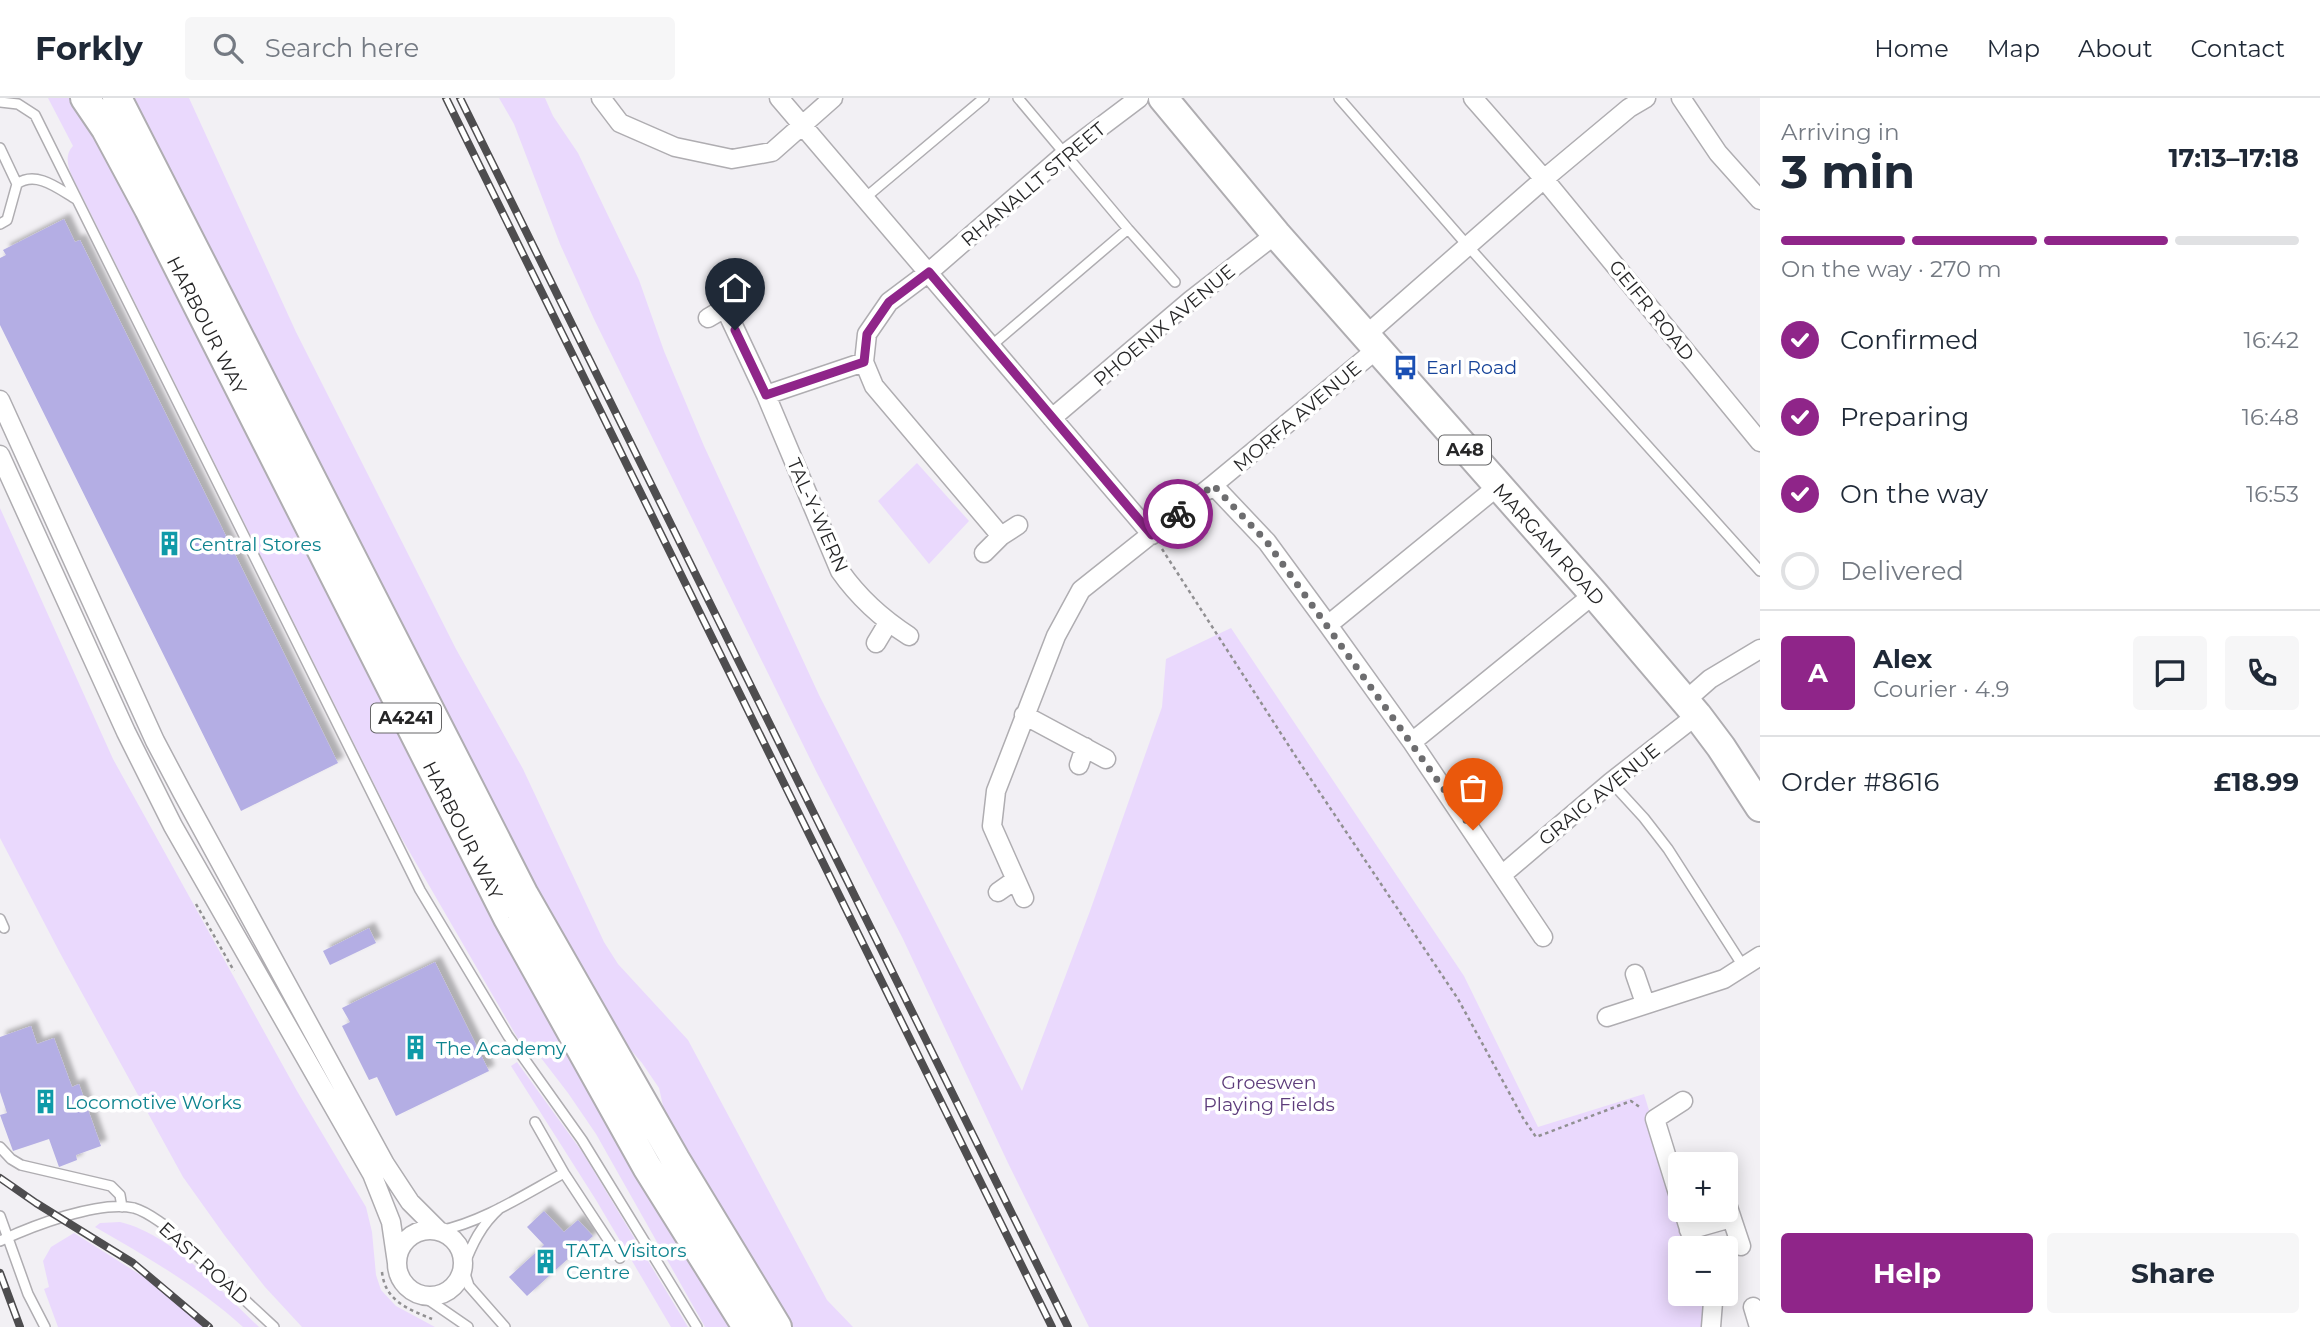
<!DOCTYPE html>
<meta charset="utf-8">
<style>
:root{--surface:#fff;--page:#f6f6f7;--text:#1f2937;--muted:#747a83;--line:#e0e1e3;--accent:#8f2589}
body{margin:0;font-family:Montserrat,sans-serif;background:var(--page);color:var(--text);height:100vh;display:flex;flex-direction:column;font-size:26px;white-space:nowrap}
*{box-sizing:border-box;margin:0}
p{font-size:23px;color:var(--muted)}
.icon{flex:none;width:38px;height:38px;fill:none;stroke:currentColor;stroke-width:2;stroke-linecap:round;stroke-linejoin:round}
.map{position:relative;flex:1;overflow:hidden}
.side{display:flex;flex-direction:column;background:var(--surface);width:560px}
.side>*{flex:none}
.fabs{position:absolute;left:1668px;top:1054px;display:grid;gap:14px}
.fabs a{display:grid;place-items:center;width:70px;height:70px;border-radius:7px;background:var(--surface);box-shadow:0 4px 18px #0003;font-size:35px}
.pin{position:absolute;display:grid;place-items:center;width:60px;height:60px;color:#fff;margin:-72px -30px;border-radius:50% 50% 50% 0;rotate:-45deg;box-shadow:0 0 7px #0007}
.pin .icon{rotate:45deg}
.courier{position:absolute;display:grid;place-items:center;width:70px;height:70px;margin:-35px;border:5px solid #8f2589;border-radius:50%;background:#fff;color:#222;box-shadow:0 2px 9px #0007}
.head em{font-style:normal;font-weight:700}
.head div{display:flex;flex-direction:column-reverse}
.head{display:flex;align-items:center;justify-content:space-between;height:119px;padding:0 21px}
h1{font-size:46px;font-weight:700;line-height:52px}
.bar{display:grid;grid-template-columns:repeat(4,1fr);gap:10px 7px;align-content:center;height:84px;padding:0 21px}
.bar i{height:9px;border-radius:5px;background:var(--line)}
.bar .on{background:var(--accent)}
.bar p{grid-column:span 4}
.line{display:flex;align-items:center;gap:18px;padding:0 21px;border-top:2px solid var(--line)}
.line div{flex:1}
.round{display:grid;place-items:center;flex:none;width:74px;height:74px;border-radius:7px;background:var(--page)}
ol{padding:0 21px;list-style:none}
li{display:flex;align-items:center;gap:21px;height:77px}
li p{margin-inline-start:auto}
li .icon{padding:7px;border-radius:50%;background:var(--accent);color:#fff;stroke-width:4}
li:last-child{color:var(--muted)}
li i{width:38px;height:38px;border:4px solid var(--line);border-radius:50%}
.cta{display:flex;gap:14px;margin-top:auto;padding:14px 21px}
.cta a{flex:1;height:80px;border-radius:7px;background:var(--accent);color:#fff;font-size:28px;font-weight:700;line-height:80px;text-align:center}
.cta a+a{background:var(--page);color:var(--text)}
header{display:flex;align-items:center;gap:42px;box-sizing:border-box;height:98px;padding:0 35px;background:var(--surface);border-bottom:2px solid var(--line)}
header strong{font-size:33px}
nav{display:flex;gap:38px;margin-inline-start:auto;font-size:24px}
.search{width:490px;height:63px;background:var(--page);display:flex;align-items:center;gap:18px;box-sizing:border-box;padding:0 24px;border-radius:7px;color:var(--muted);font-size:26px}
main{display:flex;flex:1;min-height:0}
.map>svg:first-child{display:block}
</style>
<header>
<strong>Forkly</strong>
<div class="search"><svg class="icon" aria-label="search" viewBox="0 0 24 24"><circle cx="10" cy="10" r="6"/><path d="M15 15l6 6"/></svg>Search here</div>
<nav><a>Home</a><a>Map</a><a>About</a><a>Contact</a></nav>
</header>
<main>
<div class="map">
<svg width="1760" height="1229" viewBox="0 0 1760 1229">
<defs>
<filter id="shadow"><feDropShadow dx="6" dy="-6" stdDeviation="2" flood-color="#0004"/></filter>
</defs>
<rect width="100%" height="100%" fill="#f2f0f4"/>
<!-- green -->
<path fill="#ead9fd" d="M48,0H70L75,6L121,90L418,675L521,869L734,1229H705L596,1036L568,995L528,943L521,946L398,734L83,100C76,85 59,62 73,48Z
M129,0H189L296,234L456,551L523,671L604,844L618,866L688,942L827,1202L853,1229H789L666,1021L659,990L642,965L614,933L574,864L407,544L315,357Z
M499,0H545L553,18L578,55L639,182L664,253L704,348L819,597L1022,993L1090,813L1162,609L1166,561L1231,530L1464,878L1538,1029L1644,996L1691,1150H1680V1195H1705V1229H1089L1008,1065L903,841L816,673L594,221L560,146L514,26Z
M917,365L969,423L929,466L878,403Z
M0,410L113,661L297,993L366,1109L372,1134L376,1177L381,1192L396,1208L435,1229H302L265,1189L225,1138L183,1079L60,855L0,740Z
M517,964L583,1055L688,1229H671L596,1102L511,968Z
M120,1124C174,1137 219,1192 259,1229H243C198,1188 147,1159 95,1129L100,1125Z
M74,1135L147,1181L204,1229H58L44,1191L49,1189L43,1163L51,1149Z"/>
<!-- building -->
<path fill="#b4aee4" filter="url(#shadow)" d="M64,121L75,144L80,142L338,665L241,713L0,227V160L6,157L3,152Z
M369,830L376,845L330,867L323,853Z
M435,864L489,973L396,1018L377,979L369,982L342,928L350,924L342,910Z
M31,928L37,946L54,940L72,989L79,986L101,1048L76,1057L77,1062L59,1069L49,1041L13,1053L0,1017L7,1015L0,994V939Z
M544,1113L564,1134L578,1122L593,1138L527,1198L509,1179L544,1147L527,1129Z"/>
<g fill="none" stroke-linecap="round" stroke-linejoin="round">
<defs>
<path id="service" d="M1018,0L1128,131L1175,184
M1339,0L1467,147L1760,473
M0,4L18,6L35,17L420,792L508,938L582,1042L697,1229
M0,50L17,86
M865,100L984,0
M0,126L7,122L17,86C36,72 59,91 76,101
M991,248L1128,131
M1611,684L1644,720L1668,751L1743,868
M0,821L4,830
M535,1024L564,1075L620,1160
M0,1049L11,1061L21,1067L111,1088L120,1097L122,1109
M500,1110C481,1127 472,1146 463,1170L469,1188L505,1229
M0,1118L28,1196L45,1229
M439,1133C483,1124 525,1096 564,1075
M0,1143C32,1128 99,1102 134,1110C145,1113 154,1120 163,1126L274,1229
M423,1198L468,1229"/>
<path id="minor" d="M601,0L620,25L675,49L732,61L772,54L833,0
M779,0L1152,437
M1473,0L1544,81L1760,344
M1681,0L1718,55L1760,102
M717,193L766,297L840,473C859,500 881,520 909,538
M708,220L725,210
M1366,237L1544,81L1629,10L1646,0
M766,297L864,264
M0,302L155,643L182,694L385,1066L410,1104L439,1133
M1052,320L1191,202L1276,136
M0,357L126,634L173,728L372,1076L391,1124L397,1165
M1213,387L1267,444L1328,527L1412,644L1543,839
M1001,438L874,288L864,264L867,236L889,204L929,174L1066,55L1139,0
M984,455L1001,438L1018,427
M1328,527L1497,389
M876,545L888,525
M1685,603L1710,581L1760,551
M1024,617L1106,661
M1412,644L1594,496
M1079,667L1085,649
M1503,776L1611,684L1697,617
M998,794L1015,782
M1024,800L992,728L996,693L1056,538L1081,492L1213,387L1377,251
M1635,876L1645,905
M1607,919L1724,881L1760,858
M1680,1102L1655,1021L1683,1003
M1726,1103L1741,1148
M1683,1111L1695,1150
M1689,1132L1731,1120
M397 1165a33 33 0 1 1 66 0a33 33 0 1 1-66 0Z
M1710,1195L1713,1204L1711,1229
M1753,1209L1759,1229"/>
<path id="primary" d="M85,0L106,31L149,111L508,820L647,1069L747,1229
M117,0L524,797L675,1061L777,1229
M1163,0L1276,136L1594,496L1697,617L1721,649L1760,709"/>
</defs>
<!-- service casing -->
<use href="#service" stroke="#afadb1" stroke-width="12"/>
<!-- minor casing -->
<use href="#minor" stroke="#afadb1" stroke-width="21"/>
<!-- primary casing -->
<use href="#primary" stroke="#afadb1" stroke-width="32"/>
<!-- path -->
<path stroke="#919092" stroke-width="2.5" stroke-dasharray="3.5 3.5" stroke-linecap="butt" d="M1162,451L1298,662L1458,901L1523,1020L1536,1039L1631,1003L1641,1010
M196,806L234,873
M382,1174C385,1203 408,1211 432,1221"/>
<!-- service -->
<use href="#service" stroke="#fff" stroke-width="9"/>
<!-- minor -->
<use href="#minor" stroke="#fff" stroke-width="18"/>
<!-- primary -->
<use href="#primary" stroke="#fff" stroke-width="28"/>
<defs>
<path id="rail" d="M446,0L1052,1229
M460,0L1068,1229
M0,1080L36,1105L133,1165L209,1229
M0,1175L20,1229"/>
</defs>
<!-- rail casing -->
<use href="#rail" stroke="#4e4d4f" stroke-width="8"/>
<!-- rail -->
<use href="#rail" stroke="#fff" stroke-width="5" stroke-dasharray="16" stroke-linecap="butt"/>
</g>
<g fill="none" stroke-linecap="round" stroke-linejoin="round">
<!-- done -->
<path stroke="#6d6d6f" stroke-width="7" stroke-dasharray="0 12.6" d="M1178,416L1213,387L1267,444L1473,732"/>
<!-- route -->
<path stroke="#8f2589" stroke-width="9" d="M735,232L766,297L864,264L867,236L889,204L929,174L1152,437L1178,416"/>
</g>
<!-- icons -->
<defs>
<symbol id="bus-bare" viewBox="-9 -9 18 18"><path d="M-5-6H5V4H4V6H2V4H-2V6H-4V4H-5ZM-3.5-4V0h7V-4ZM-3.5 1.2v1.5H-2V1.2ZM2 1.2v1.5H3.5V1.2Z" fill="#1a4fb4" stroke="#fff" stroke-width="2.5" paint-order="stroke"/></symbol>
<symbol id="building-bare" viewBox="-9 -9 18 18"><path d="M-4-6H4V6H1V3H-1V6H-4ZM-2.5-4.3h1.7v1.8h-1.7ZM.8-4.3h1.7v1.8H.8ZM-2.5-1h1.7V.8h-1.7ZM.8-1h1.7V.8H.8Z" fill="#0f9aa8" stroke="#fff" stroke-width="2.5" paint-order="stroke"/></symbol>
</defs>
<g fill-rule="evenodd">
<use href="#bus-bare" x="1388" y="252" width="35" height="35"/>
<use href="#building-bare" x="152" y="428" width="35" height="35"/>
<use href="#building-bare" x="398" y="932" width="35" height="35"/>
<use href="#building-bare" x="28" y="986" width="35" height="35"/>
<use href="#building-bare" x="528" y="1146" width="35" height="35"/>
</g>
<g text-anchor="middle" stroke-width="7" stroke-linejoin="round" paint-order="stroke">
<!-- shield labels -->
<g fill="#fff" stroke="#676768" stroke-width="2">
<rect x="1439" y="337.5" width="52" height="29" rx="5"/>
<rect x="371" y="605.5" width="70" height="29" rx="5"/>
</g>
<g font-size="18" font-weight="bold" fill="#262627">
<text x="1465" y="358">A48</text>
<text x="406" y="626">A4241</text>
</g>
<!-- street labels -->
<g font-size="19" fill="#262627" stroke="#fff">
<text transform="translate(1033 86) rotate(-40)" y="7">RHANALLT STREET</text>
<text transform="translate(1652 212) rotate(51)" y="7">GEIFR ROAD</text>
<text transform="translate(207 227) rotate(63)" y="7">HARBOUR WAY</text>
<text transform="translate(1164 227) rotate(-40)" y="7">PHOENIX AVENUE</text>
<text transform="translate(1297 318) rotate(-40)" y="7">MORFA AVENUE</text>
<text transform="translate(818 417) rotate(66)" y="7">TAL-Y-WERN</text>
<text transform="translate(1549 446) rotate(48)" y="7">MARGAM ROAD</text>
<text transform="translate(1599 696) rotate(-39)" y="7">GRAIG AVENUE</text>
<text transform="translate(463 732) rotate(63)" y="7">HARBOUR WAY</text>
<text transform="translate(204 1165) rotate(42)" y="7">EAST ROAD</text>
</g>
<!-- transit labels -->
<g font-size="19" fill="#164399" stroke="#fff" text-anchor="start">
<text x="1426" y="276">Earl Road</text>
</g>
<!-- culture labels -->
<g font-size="19" fill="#0d838f" stroke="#fff" text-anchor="start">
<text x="189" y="453">Central Stores</text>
<text x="436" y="957">The Academy</text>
<text x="65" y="1011">Locomotive Works</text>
<text x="566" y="1159">TATA Visitors<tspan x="566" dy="22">Centre</tspan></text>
</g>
<!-- park labels -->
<g font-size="19" fill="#5d3c7b" stroke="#fff">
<text x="1269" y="991">Groeswen<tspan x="1269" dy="22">Playing Fields</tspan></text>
</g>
</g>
</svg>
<div class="fabs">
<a>+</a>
<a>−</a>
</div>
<div class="pin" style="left:1473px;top:732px;background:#ea580c"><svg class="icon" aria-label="bag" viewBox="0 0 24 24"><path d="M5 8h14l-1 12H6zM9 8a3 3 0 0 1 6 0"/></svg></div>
<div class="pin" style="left:735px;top:232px;background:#1f2937"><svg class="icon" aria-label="home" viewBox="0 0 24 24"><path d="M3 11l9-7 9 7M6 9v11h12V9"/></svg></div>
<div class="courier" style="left:1178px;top:416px"><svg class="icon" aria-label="bike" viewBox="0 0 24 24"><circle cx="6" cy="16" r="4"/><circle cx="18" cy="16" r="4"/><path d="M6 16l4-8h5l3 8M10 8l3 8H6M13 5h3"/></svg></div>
</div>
<section class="side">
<div class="head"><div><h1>3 min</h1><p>Arriving in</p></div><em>17:13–17:18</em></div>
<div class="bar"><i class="on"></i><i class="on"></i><i class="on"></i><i></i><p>On the way · 270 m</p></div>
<ol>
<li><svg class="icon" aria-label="check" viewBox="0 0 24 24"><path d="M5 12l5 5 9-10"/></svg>Confirmed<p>16:42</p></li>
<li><svg class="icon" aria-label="check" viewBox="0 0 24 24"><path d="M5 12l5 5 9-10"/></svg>Preparing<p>16:48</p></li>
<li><svg class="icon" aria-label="check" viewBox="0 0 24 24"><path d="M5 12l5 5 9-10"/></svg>On the way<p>16:53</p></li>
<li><i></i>Delivered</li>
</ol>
<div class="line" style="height:126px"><b class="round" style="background:var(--accent);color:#fff">A</b><div><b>Alex</b><p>Courier · 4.9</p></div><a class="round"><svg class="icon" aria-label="chat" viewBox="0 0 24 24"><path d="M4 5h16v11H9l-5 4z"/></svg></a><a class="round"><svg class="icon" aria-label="phone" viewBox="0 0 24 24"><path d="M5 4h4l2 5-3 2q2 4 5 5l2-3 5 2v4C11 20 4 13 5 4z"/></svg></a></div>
<div class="line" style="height:91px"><div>Order #8616</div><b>£18.99</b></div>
<div class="cta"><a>Help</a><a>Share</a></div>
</section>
</main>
